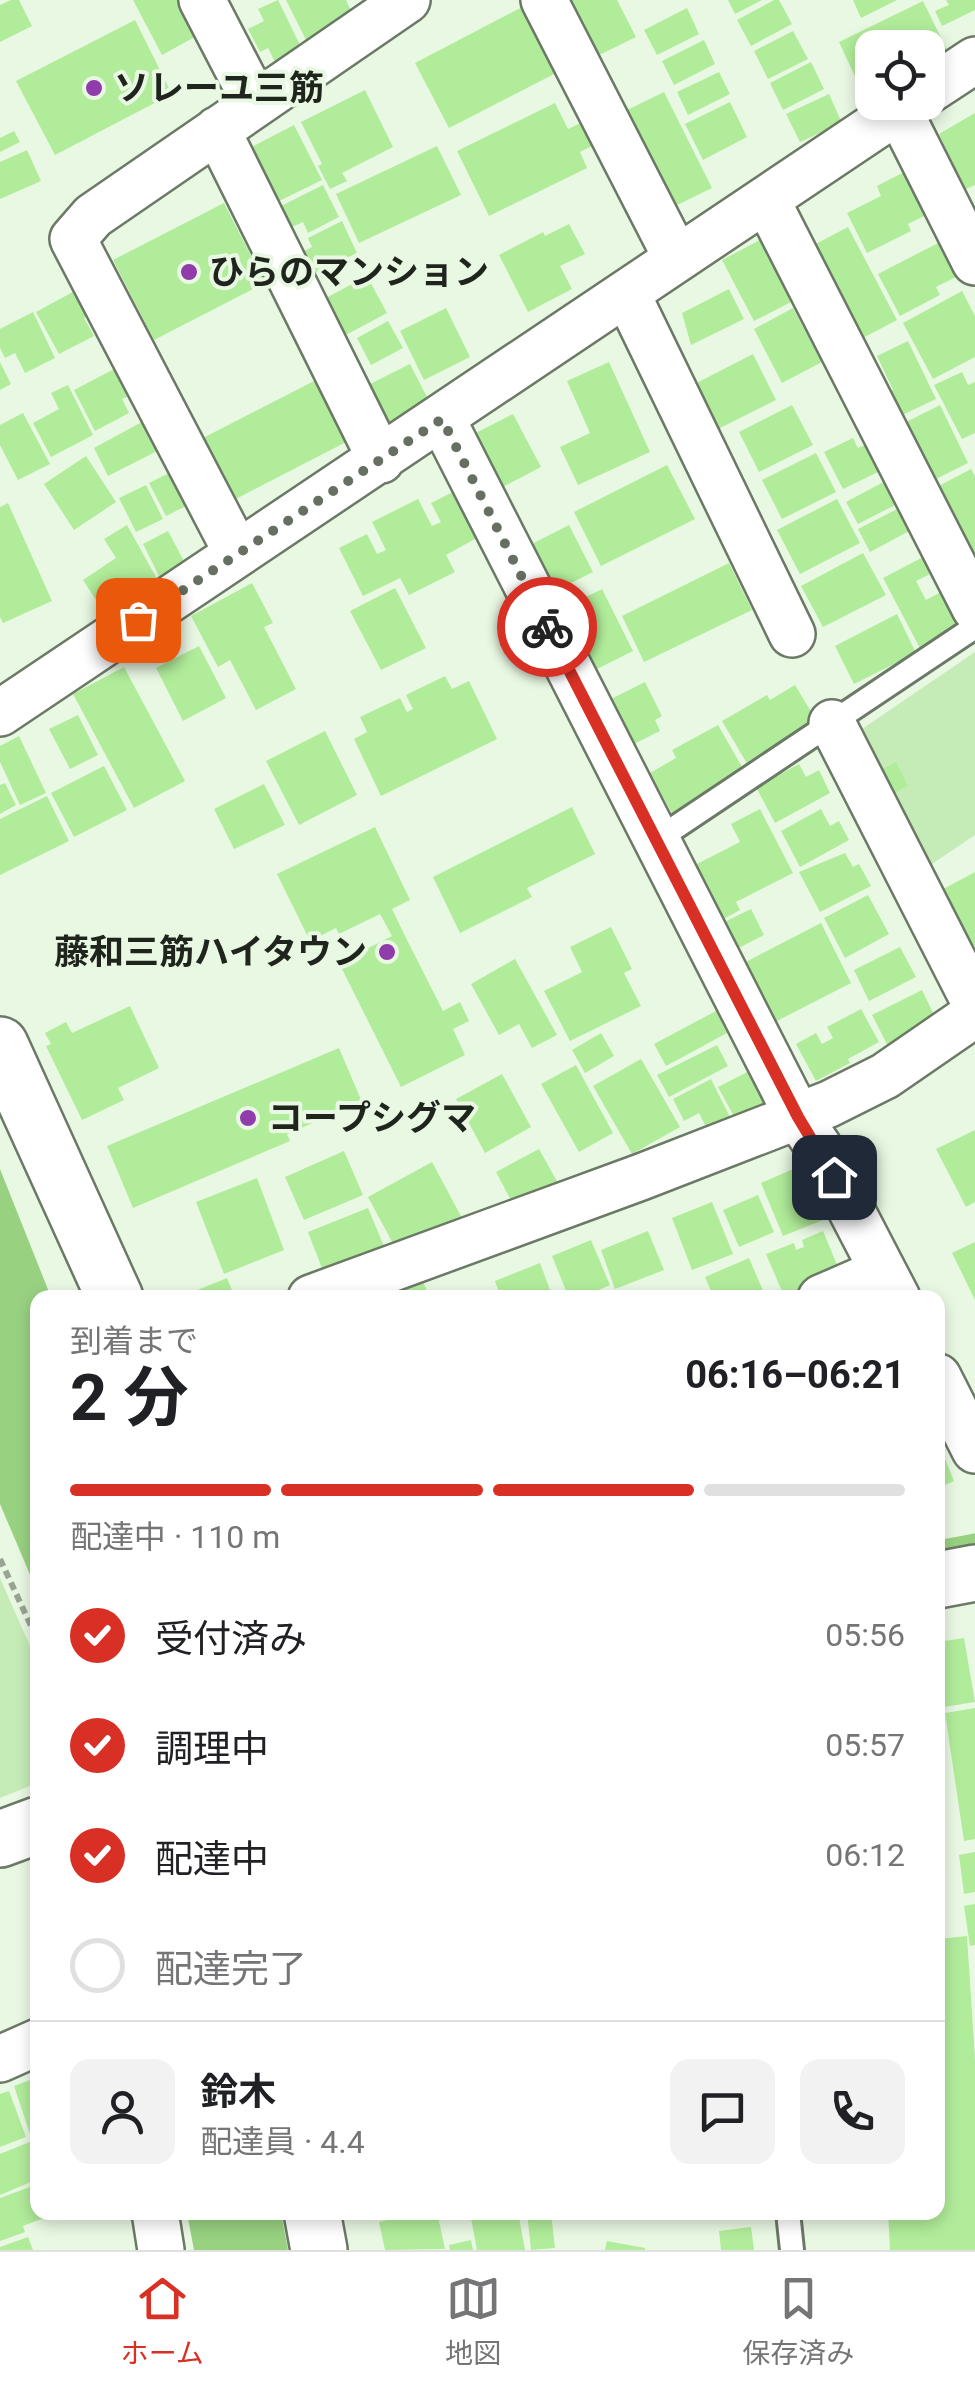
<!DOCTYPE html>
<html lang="ja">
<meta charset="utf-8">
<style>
:root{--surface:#fff;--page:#f2f2f2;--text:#202124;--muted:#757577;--line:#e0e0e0;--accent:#d93025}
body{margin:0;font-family:Roboto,"Noto Sans JP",sans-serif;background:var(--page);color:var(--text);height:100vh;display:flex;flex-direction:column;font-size:38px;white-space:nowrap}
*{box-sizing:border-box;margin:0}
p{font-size:32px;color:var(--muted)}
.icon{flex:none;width:55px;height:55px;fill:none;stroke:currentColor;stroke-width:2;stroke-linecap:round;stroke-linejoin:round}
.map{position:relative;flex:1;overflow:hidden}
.side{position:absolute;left:30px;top:1290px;width:915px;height:930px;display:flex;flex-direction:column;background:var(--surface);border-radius:20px;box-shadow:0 5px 15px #0003}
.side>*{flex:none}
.controls{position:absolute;left:855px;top:30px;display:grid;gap:20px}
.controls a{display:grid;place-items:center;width:90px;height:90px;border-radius:20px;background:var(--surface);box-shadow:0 5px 15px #0003;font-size:50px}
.pin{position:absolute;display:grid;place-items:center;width:85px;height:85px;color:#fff;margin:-42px;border-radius:20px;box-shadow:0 5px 15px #0006}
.courier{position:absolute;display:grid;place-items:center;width:100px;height:100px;margin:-50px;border:8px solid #d93025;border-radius:50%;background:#fff;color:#222;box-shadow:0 2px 12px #0007}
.head em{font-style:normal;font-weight:700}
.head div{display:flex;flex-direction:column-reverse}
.head{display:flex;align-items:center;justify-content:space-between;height:170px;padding:0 40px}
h1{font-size:65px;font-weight:700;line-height:75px}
.bar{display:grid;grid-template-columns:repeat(4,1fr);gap:15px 10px;align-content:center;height:120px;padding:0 40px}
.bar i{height:12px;border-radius:8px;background:var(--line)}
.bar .active{background:var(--accent)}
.bar p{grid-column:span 4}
.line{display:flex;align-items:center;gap:25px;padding:0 40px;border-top:2px solid var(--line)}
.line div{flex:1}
.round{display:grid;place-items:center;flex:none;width:105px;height:105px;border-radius:20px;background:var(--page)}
ol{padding:0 40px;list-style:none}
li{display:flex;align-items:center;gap:30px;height:110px}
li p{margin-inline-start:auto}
li .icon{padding:10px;border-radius:50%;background:var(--accent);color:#fff;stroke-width:4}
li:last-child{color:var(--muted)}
li i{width:55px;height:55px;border:5px solid var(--line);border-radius:50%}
.dock{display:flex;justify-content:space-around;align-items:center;height:140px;border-top:2px solid var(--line);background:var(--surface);font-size:28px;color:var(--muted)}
.dock a{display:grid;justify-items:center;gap:5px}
.dock .active{color:var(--accent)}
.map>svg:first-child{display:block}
</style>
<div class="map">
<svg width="975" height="2250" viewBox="0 0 975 2250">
<rect width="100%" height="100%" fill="#e9f8e3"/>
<!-- green -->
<path fill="#c5ecb6" d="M975,652V835L926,868L859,731Z
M0,1578L37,1662V1783L0,1798Z"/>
<!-- water -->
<path fill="#98d281" d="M0,1169L51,1297L38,1298L37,1591L0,1504Z
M187,2213H281L288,2250H194Z"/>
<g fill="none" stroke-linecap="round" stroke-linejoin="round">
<!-- stream -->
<path stroke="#98d281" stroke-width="11" d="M938,1546L975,1539"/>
</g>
<!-- building -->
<path fill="#b1ec9a" d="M11,0H19L32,26L0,42V5Z
M133,0H184L202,33L162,55Z
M278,0L302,49L275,62L268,48L260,52L248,29L264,21L258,9Z
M286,0H346L353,15L309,46Z
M564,0H617L636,37L593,58Z
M728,0H762L735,14Z
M774,0H779L792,24L751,46L737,20Z
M853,0H897L861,18Z
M946,0H975V10L942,26L935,11L949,5Z
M923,1L949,54L928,65V48H872V92L864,96L839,42Z
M526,5L560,71L449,128L415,63Z
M687,8L699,34L657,55L644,30Z
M135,20L172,94L55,155L16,81Z
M793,31L808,59L768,79L754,51Z
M704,40L715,64L674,85L662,61Z
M811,62L824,89L783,110L770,83Z
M719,72L730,94L688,115L677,92Z
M365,90L393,147L342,173L347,181L330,189L318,166L322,164L301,122Z
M664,92L712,188L671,208L623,112Z
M829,94L842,123L800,142L786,114Z
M730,102L747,137L703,160L685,124Z
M555,103L568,129L589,119L600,142L580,152L587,168L489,216L457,151Z
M975,113V185L959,192L952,176L958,174L939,134Z
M294,125L322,180L271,205L244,151Z
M14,131L20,142L0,152V138Z
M437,146L461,195L359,243L336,194Z
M27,150L41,181L0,199V162Z
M904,172L926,215L908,224L911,231L867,253L847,213L881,196L877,186Z
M323,185L339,217L308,233L303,222L292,227L281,206Z
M224,203L265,283L154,340L113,260Z
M342,221L357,253L315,273L304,251L312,247L308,238Z
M569,224L585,254L560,266L572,289L528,312L499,255L543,232L545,236Z
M848,227L897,320L857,341L808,248Z
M760,240L793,301L754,321L722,260Z
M940,242L958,276L936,287L940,295L900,316L878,274Z
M367,276L387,313L344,336L324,299Z
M80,288L93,313L84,318L94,336L59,354L36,312Z
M729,289L744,319L691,345L682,313Z
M962,291L975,316V357L933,379L903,323Z
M446,308L470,357L424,380L400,331Z
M793,308L822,362L782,383L754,329Z
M33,312L55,358L25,373L15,353L5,358L0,348V329Z
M388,321L403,348L371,365L357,338Z
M908,341L936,399L896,418L884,394L893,390L877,356Z
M753,354L776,400L718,429L708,409L687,388Z
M0,362L11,384L0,390Z
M609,362L650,452L578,485L560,447L590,433L567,381Z
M410,364L430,403L386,425L366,386Z
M116,368L131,395L122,399L129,413L95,431L74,390Z
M962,372L968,385L975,382V433L962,439L934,385Z
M320,378L352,439L230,502L199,440Z
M68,385L93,435L51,457L33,423L59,409L51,393Z
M792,405L813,445L759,472L739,432Z
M940,405L968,463L930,482L902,424Z
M23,413L50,464L18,480L0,445V425Z
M513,414L541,467L497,490L470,436Z
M151,417L167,446L108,476L94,448Z
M853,438L858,448L867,444L880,471L843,489L824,452Z
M816,453L836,492L782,519L762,480Z
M86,456L116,502L74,530L44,484Z
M667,465L695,519L601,566L574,512Z
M177,469L194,502L166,516L149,483Z
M971,469L975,476V576L931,490Z
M891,478L903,501L858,524L846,502Z
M146,485L163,519L136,532L119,498Z
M459,489L482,535L446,555L455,572L409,595L400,578L363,596L339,548L367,534L377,554L386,550L372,522L418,499L432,526L441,522L431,503Z
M837,499L860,543L800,574L777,530Z
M8,503L52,601L3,623L0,617V507Z
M903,506L915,528L870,552L858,529Z
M127,525L161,586L109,620L83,580L116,558L104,539Z
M569,525L593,572L563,587L558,578L545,585L526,547Z
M168,531L185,563L159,576L143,544Z
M863,553L886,595L823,627L801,586Z
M929,554L938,570L916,581L926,600L943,591L963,622L943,634L947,641L923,654L883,578Z
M729,563L752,610L644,662L622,616Z
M252,583L273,623L264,627L296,689L256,710L230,660L218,667L191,616Z
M395,588L426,648L381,670L350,611Z
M602,589L633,651L589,673L558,611Z
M897,614L916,653L854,684L835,646Z
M199,646L226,698L183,721L156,668Z
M124,667L185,781L134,808L73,694Z
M445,676L452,689L469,681L497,739L381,796L354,739L367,732L360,717L400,698L407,712L413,709L406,695Z
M645,682L662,716L655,720L660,731L634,744L629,735L622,739L605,702Z
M795,685L819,725L749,767L722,721L767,695L770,700Z
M78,715L98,755L70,769L49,729Z
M718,725L746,774L675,819L650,773L676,758L672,750Z
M325,731L357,795L299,825L266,761Z
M19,736L46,793L20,805L0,762V746Z
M896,762L908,786L894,793L882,769Z
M799,764L806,777L819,770L830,793L775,823L756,787Z
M104,766L127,810L74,837L51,793Z
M5,783L16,805L0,814V785Z
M264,784L285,825L234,849L214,809Z
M47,796L69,841L0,875V819Z
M572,807L595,854L527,888L532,897L460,933L433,877Z
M760,809L793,873L736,902L740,910L720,921L691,867L740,842L731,824Z
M821,809L830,826L839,821L849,840L800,867L781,831Z
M375,827L410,900L392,909L407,940L443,1011L460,1002L469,1021L453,1029L465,1055L401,1087L339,963L392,936L380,914L339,934L336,928L310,941L277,874Z
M845,853L853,867L859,864L871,886L820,912L799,872Z
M975,872V945L964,951L934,894Z
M868,895L889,934L845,958L824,918Z
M751,909L764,935L727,954L714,927Z
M821,923L851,983L773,1023L742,964Z
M611,927L632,969L624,973L641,1006L570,1041L544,991L582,972L570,947Z
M900,947L916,977L869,1001L854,970Z
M515,959L557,1035L532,1048L519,1024L499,1035L471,984Z
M922,990L937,1021L888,1046L872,1015Z
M130,1006L159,1068L118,1088L124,1100L82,1120L46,1046L51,1044L45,1033L66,1022L72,1033Z
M861,1009L879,1042L848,1059L850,1063L816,1081L796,1044L816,1033L822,1044L833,1038L827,1027Z
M716,1011L727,1033L666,1066L654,1044Z
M601,1033L614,1056L585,1073L572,1050Z
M717,1045L728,1066L669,1097L657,1075Z
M339,1048L362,1102L287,1134L290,1141L133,1208L107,1146Z
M641,1059L680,1127L632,1154L593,1086Z
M576,1065L613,1133L579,1152L541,1084Z
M753,1069L772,1104L737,1122L718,1087Z
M502,1074L531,1127L485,1153L456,1099Z
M711,1079L731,1119L708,1131L699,1113L684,1121L673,1099Z
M975,1130V1202L966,1207L936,1149Z
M539,1149L558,1183L514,1206L496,1172Z
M344,1151L363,1195L304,1220L285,1177Z
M432,1162L462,1218L398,1253L368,1197Z
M798,1167L809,1194L817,1191L828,1218L783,1236L761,1183Z
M257,1178L284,1250L224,1274L196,1202Z
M758,1195L774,1232L739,1247L723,1210Z
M712,1202L733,1254L692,1270L672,1218Z
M368,1208L386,1251L325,1276L308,1232Z
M648,1231L664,1270L615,1289L601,1250Z
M823,1231L840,1272L784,1296L766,1254L794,1243L796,1250L804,1247L802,1240Z
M591,1240L610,1285L580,1298H569L552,1256Z
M975,1242V1300L952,1253Z
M749,1258L764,1293L753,1298H714L705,1277Z
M540,1263L553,1298H501L495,1281Z
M419,1272L430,1298H376Z
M227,1278L235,1298H180V1297Z
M938,1441L954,1481L938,1488Z
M964,1638L975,1702L938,1708V1642Z
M975,1708V1839L964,1841L945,1713Z
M975,1852V1892L964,1894L959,1855Z
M975,1904V1945L970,1946L964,1906Z
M967,1936L975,2059V2250H890L888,2212H938V1939Z
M38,2077V2131L30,2134L14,2086Z
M9,2091L26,2137L0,2147V2094Z
M32,2141L38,2156V2179L0,2195V2154Z
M38,2184V2212L57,2213L23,2226L25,2232L0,2241V2198Z
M424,2212H437L445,2249L385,2250L379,2222Z
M498,2212H518L525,2250H477L471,2218Z
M527,2212H551L555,2248L531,2250Z
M806,2212H839V2215L806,2218Z
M751,2227L754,2250H721L719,2231Z
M28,2237L33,2250H0V2247Z
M471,2240L473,2250H450L449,2245Z
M607,2241L645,2248V2250H605Z"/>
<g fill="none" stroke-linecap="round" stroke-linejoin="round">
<defs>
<path id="lane" d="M655,841L975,627
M788,2212L792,2250"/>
<path id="street" d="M202,0L255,102
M544,0L677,259
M928,91L975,60
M899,111L975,262
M217,130L381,460
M767,201L975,608
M627,294L792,634
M442,419L798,1117L818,1146L897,1298
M237,553L73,239L93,216L407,0
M0,713L911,102
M832,723L975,1003
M311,1298L641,1177L829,1104L885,1076L975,1014
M821,1298L883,1271
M938,1377L975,1450
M0,2059L38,2042
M155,2212L161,2250"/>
<path id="secondary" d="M938,1580L975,1573
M0,1839L38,1825"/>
<path id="primary" d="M0,1045L115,1298
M312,2212L319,2250"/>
</defs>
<!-- lane casing -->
<use href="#lane" stroke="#6b7966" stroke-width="28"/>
<!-- street casing -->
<use href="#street" stroke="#6b7966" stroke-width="50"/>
<!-- secondary casing -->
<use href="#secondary" stroke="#6b7966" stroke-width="60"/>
<!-- primary casing -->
<use href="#primary" stroke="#6b7966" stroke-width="60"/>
<!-- path -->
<path stroke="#99a494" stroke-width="6" stroke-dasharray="8 5" stroke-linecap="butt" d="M0,1559L38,1641"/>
<!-- lane -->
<use href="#lane" stroke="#fff" stroke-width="22"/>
<!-- street -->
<use href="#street" stroke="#fff" stroke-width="45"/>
<!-- secondary -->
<use href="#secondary" stroke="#fff" stroke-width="55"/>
<!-- primary -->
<use href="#primary" stroke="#fff" stroke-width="55"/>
</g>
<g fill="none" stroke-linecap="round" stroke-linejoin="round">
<!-- done -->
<path stroke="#666f62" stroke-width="10" stroke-dasharray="0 18" d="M138,620L442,419L547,627"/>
<!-- route -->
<path stroke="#d93025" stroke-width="12" d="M547,627L798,1117L834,1177"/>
</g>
<!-- markers -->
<g fill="#903caa" stroke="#e9f8e3" stroke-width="4">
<circle cx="94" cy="88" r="10"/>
<circle cx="189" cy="272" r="10"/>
<circle cx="387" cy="952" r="10"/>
<circle cx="248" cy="1118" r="10"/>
</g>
<g text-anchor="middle" stroke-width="8" stroke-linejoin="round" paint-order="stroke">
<!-- poi labels -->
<g font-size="35" font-weight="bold" fill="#1f251d" stroke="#e9f8e3" text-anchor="start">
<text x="114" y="100">ソレーユ三筋</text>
<text x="209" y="284">ひらのマンション</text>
<text x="367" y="964" text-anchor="end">藤和三筋ハイタウン</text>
<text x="268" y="1130">コープシグマ</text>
</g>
</g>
</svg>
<div class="controls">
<a><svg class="icon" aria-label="locate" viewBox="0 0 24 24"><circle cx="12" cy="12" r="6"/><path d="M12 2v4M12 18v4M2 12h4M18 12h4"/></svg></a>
</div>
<div class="pin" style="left:138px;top:620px;background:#ea580c"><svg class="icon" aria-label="bag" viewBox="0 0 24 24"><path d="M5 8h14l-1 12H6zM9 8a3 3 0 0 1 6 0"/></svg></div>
<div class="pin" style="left:834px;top:1177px;background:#1f2937"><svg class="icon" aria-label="home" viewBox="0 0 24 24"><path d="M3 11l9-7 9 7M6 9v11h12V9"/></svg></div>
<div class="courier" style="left:547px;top:627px"><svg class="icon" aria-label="bike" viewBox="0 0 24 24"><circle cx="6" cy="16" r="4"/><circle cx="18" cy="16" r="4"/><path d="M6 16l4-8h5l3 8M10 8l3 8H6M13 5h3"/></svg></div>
<section class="side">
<div class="head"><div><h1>2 分</h1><p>到着まで</p></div><em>06:16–06:21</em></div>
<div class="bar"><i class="active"></i><i class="active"></i><i class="active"></i><i></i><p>配達中 · 110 m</p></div>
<ol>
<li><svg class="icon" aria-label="check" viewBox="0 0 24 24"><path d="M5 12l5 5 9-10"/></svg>受付済み<p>05:56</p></li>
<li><svg class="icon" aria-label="check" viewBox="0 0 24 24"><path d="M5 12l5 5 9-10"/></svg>調理中<p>05:57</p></li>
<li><svg class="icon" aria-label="check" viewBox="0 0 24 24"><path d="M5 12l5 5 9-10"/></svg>配達中<p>06:12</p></li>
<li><i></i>配達完了</li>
</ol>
<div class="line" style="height:180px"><a class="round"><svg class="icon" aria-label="person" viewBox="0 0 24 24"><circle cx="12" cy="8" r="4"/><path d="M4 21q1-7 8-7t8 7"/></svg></a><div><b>鈴木</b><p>配達員 · 4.4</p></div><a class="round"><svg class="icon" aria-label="chat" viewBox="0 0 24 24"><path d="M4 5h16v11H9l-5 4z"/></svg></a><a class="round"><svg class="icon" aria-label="phone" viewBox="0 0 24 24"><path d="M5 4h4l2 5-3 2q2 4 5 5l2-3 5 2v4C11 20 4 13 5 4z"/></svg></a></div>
</section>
</div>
<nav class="dock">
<a class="active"><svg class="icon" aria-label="home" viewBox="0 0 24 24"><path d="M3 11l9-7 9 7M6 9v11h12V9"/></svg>ホーム</a>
<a><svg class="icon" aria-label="map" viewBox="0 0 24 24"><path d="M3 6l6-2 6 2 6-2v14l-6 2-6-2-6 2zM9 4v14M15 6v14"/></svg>地図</a>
<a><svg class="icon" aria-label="saved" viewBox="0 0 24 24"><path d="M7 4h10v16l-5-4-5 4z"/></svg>保存済み</a>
</nav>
